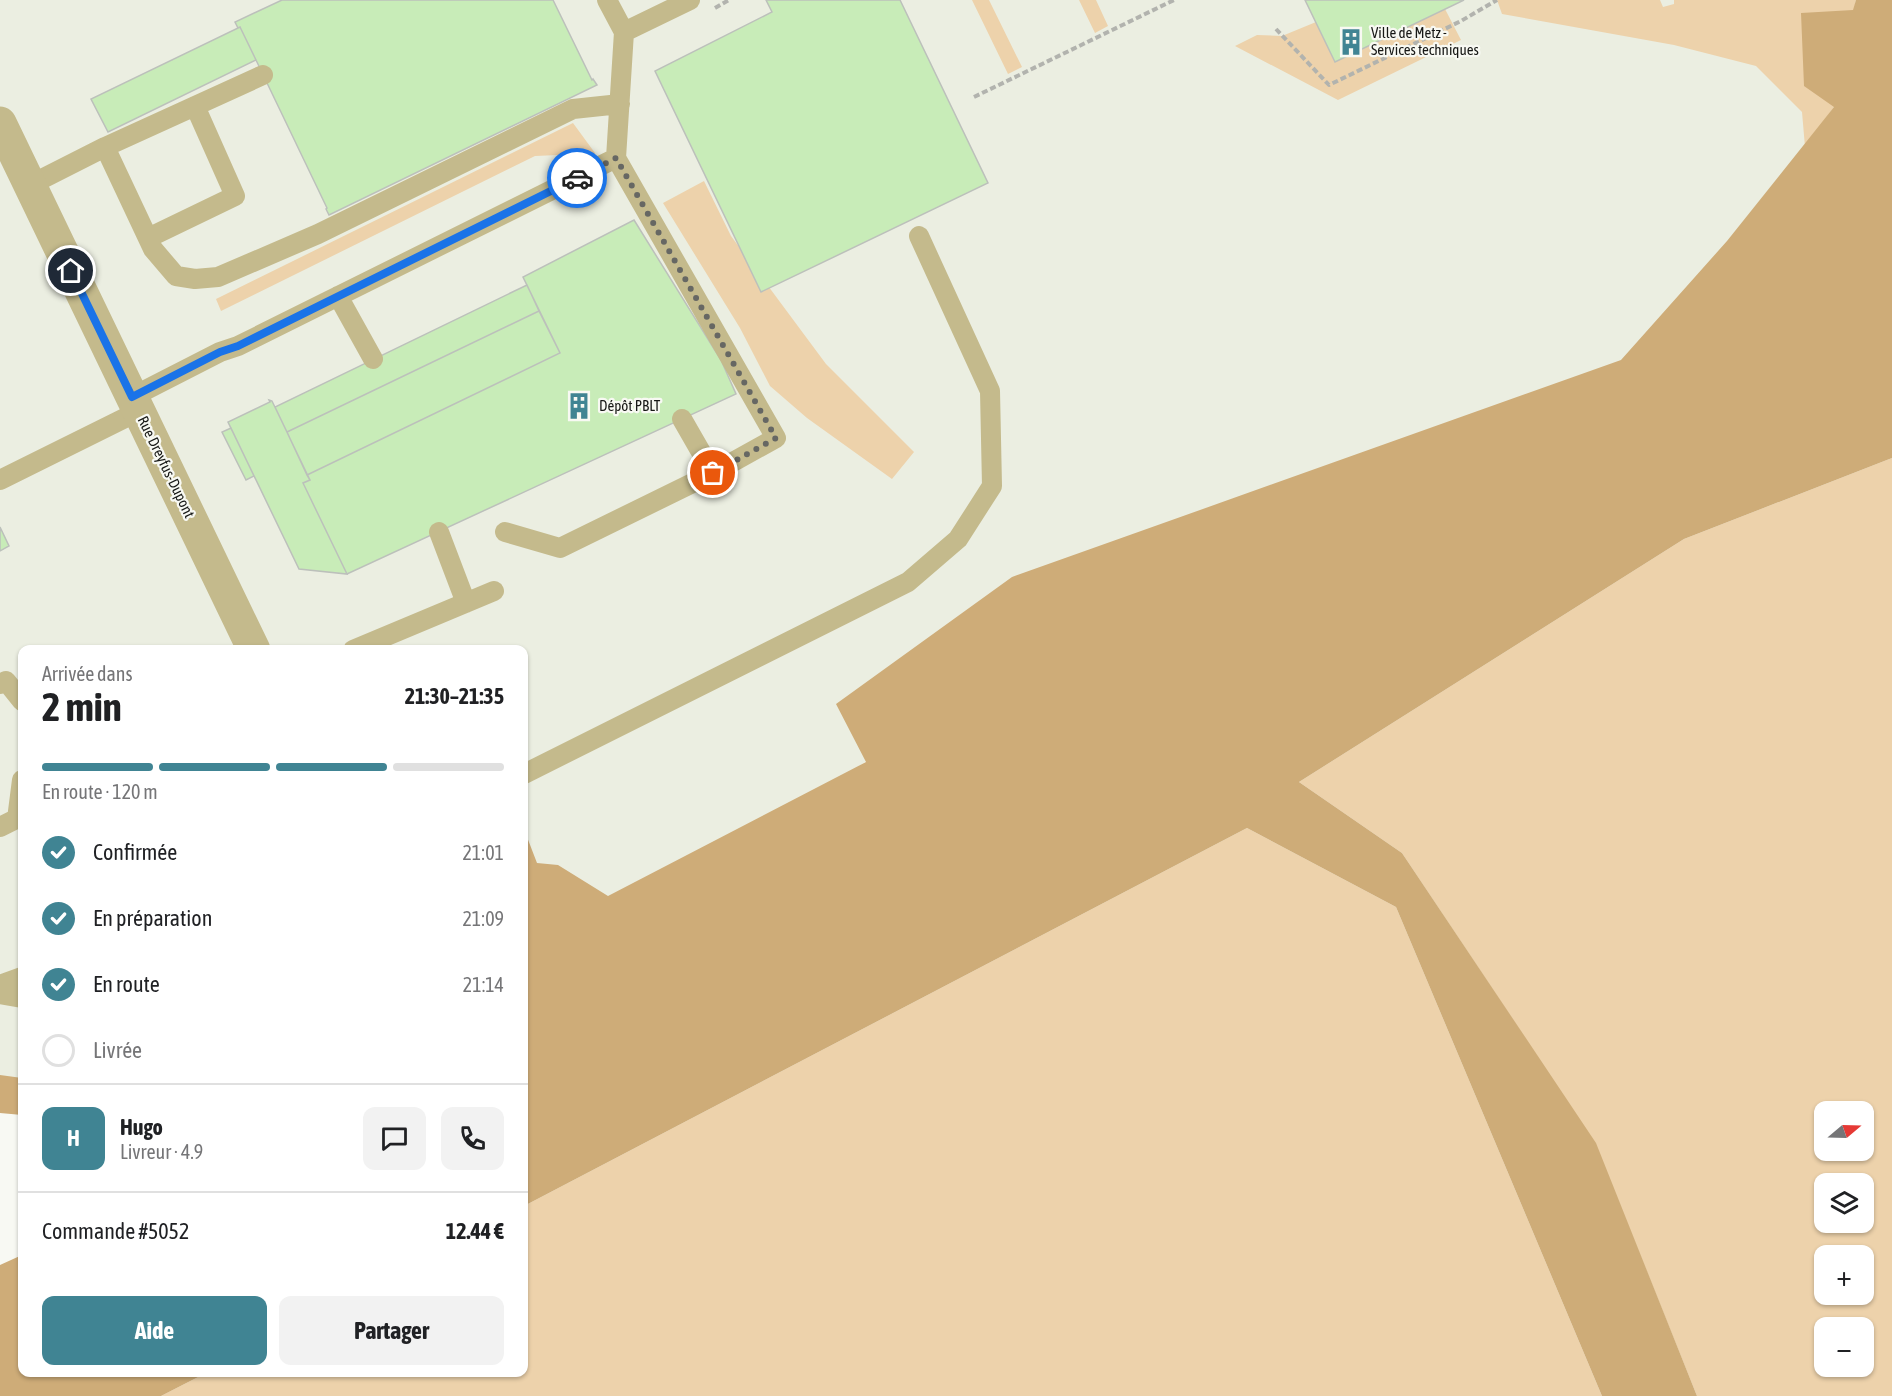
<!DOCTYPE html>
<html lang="fr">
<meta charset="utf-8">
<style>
:root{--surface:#fff;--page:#f2f2f2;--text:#202124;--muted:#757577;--line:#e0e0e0;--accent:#408493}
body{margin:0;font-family:"Asap Condensed",sans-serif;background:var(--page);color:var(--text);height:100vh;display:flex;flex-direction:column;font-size:22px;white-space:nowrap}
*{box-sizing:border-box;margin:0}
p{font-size:20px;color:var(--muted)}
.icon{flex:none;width:33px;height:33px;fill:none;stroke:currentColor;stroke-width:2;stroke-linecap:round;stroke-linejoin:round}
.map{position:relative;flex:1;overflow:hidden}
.details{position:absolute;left:18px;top:645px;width:510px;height:732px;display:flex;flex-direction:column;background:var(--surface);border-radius:12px;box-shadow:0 2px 4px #0004}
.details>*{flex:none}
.needle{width:39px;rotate:71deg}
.fabs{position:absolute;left:1814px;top:1101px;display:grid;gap:12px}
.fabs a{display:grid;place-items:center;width:60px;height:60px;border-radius:12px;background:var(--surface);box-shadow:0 2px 4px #0004;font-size:30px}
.pin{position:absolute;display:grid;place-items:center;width:51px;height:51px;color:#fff;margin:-26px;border:3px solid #fff;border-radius:50%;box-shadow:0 2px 6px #0007}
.courier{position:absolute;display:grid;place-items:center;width:60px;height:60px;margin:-30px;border:4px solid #1a73e8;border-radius:50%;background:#fff;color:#222;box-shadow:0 2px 8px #0007}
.overview em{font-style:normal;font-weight:700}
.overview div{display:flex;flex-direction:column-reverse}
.overview{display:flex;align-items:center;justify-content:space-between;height:102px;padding:0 24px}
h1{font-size:39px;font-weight:700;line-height:45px}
.bar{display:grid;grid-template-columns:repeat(4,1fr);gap:9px 6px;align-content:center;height:72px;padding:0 24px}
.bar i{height:8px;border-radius:4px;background:var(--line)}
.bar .active{background:var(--accent)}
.bar p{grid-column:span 4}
.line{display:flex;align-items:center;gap:15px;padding:0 24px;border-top:2px solid var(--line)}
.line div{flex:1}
.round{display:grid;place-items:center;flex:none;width:63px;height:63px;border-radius:12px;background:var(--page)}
ol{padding:0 24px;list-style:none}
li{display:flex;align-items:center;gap:18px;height:66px}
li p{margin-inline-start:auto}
li .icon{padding:6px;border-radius:50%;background:var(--accent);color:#fff;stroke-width:4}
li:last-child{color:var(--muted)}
li i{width:33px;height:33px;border:3px solid var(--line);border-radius:50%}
.cta{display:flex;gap:12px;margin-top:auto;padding:12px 24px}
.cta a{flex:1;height:69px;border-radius:12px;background:var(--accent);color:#fff;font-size:24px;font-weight:700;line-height:69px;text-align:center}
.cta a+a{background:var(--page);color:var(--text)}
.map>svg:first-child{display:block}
</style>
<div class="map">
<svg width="1892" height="1396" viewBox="0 0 1892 1396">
<rect width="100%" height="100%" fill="#f8f9f3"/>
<!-- built -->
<path fill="#ebeee1" d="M0,0H1892V243L1164,562L705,869L524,951V650H22V1093H0Z"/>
<!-- green -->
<path fill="#edd2ab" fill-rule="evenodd" d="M972,0H989L1022,67L1008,74Z
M1079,0H1096L1108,26L1095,33Z
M1497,0H1660L1663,7L1674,4V0H1856L1834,107L1805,147L1802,112L1756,66L1674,45L1502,14Z
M1445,9L1461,40L1338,100L1235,46L1257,35L1282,36L1316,22L1335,62Z
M573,123L595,153L592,161L558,155L535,156L221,311L216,299Z
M704,181L731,236L826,364L914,452L892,479L807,418L770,386L740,328L663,203Z
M1892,458V1396H1697L1595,1143L1402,853L1299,782L1684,539ZM1824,1112H1863V1150H1824ZM1824,1184H1863V1222H1824ZM1824,1256H1863V1294H1824ZM1824,1328H1863V1366H1824Z
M1247,828L1396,907L1602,1396H161L206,1373L524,1372V1206Z"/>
<!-- forest -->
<path fill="#ceac78" d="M1856,0H1892V458L1684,539L1299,782L1402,853L1596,1143L1697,1396H1602L1396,907L1247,828L524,1206V838L527,837L537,863L558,865L608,896L866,762L836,704L1012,577L1621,360L1727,241L1834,107L1804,86L1801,13L1853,10Z
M0,1075L22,1078V1115L0,1113Z
M22,1255V1372L206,1373L161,1396H0V1265Z"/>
<!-- building -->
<path fill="#c8ecb8" stroke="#bcc0bb" stroke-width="1.5" d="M282,0H553L592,80L593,79L597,85L329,215L326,209L327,208L256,60L240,27L238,28L235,22Z
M766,0H900L988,183L761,292L655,71L772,12Z
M1305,0H1464L1335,62Z
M240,27L256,60L108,132L91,99Z
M634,220L721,360L736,394L347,574L303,483L310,480L307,475L560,353L523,277Z
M527,285L539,311L287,432L275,407Z
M539,311L560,353L307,475L287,432Z
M269,400L272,401L310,480L303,483L347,574L299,569L228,422L270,402Z
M231,428L254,476L246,480L222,432Z
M0,527L9,546L0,551Z"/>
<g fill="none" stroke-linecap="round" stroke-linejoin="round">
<!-- path -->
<path stroke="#b2b3ae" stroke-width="4" stroke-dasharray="6 3" stroke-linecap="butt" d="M715,8L729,0
M1276,29L1329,85L1461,21L1497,0
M974,97L1174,0"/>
<!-- service -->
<path stroke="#c4ba8c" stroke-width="20" d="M624,32L690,0
M105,147L263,75
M30,185L105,147L153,249L176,276L195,279L218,277L318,234L573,109L620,104
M148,238L235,196L195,106
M338,296L373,359
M132,397L220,352L238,346L616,158
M682,419L713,473
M0,480L139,411
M439,532L466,603
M505,532L560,548L713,473L776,438L616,158L624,32L607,0
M353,650L494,591
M0,684L6,681L22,701
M524,774L908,582L958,539L992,486L990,391L919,236
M17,819L22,780
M0,827L22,816
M0,985L22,977
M0,994L22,998"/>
<!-- minor -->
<path stroke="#c4ba8c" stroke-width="33" d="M0,123L254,650"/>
</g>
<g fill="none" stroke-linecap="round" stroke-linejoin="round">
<!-- done -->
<path stroke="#666763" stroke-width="6" stroke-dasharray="0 10.8" d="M577,178L616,158L776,438L713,473"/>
<!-- route -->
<path stroke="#1a73e8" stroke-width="8" d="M71,271L132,397L220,352L238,346L577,178"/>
</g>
<!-- icons -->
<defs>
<symbol id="building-bare" viewBox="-9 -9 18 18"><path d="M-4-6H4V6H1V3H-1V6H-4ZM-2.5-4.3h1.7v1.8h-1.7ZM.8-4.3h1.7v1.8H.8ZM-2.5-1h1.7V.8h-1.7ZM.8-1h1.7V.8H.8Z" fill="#408493" stroke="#f8f9f3" stroke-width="2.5" paint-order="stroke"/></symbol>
</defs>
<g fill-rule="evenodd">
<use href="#building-bare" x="1332" y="23" width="38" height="38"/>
<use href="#building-bare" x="560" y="387" width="38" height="38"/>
</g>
<g text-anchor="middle" stroke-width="4.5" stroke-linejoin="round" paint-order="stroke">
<!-- poi labels -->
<g font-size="15" fill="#171816" stroke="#f8f9f3" text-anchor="start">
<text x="1371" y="38">Ville de Metz -<tspan x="1371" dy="17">Services techniques</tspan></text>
<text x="599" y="411">Dépôt PBLT</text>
</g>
<!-- street labels -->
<g font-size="15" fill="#171816" stroke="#f8f9f3">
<text transform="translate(166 467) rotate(64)" y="5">Rue Dreyfus-Dupont</text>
</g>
</g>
</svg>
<div class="fabs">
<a><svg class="needle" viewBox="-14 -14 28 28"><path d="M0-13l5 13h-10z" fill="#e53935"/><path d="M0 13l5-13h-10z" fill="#757577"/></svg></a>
<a><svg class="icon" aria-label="layers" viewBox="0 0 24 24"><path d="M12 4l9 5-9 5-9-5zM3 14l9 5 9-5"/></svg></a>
<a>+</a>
<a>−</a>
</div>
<div class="pin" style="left:713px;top:473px;background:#ea580c"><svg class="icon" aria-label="bag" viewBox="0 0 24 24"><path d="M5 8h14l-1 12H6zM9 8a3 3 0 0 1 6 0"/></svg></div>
<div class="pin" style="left:71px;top:271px;background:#1f2937"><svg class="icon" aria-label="home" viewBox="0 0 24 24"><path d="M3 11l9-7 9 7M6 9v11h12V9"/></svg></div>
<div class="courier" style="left:577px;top:178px"><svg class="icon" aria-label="car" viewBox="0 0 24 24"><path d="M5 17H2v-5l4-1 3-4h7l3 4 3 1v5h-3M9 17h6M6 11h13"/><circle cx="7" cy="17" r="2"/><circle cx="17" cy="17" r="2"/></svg></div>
<section class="details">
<div class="overview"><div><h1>2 min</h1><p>Arrivée dans</p></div><em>21:30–21:35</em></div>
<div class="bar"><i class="active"></i><i class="active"></i><i class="active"></i><i></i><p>En route · 120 m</p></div>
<ol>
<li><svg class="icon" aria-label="check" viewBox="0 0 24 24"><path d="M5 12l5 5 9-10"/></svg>Confirmée<p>21:01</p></li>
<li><svg class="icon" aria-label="check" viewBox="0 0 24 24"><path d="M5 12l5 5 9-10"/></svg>En préparation<p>21:09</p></li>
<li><svg class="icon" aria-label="check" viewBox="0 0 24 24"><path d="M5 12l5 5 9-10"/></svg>En route<p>21:14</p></li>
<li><i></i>Livrée</li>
</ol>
<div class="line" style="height:108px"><b class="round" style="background:var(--accent);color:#fff">H</b><div><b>Hugo</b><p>Livreur · 4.9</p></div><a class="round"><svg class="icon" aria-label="chat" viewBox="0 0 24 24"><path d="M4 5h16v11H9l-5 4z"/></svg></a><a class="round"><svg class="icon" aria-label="phone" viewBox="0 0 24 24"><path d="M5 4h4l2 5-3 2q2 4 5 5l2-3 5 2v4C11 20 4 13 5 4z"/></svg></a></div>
<div class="line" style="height:78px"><div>Commande #5052</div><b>12.44 €</b></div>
<div class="cta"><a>Aide</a><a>Partager</a></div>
</section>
</div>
